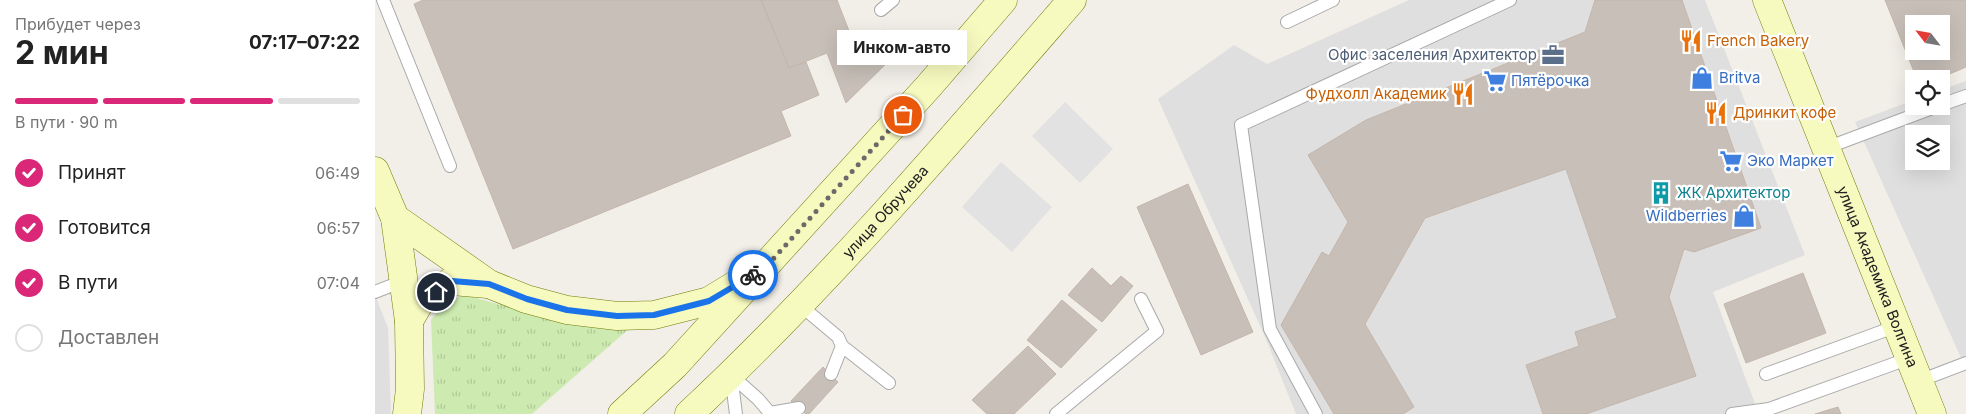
<!DOCTYPE html>
<html lang="ru">
<meta charset="utf-8">
<style>
:root{--surface:#fff;--page:#f6f6f6;--text:#222;--muted:#767676;--line:#e0e0e0;--accent:#db2777}
body{margin:0;font-family:Inter,sans-serif;background:var(--page);color:var(--text);height:100vh;display:flex;flex-direction:column;font-size:19px;white-space:nowrap}
*{box-sizing:border-box;margin:0}
p{font-size:16px;color:var(--muted)}
.icon{flex:none;width:28px;height:28px;fill:none;stroke:currentColor;stroke-width:2;stroke-linecap:round;stroke-linejoin:round}
.map{position:relative;flex:1;overflow:hidden}
.side{display:flex;flex-direction:column;background:var(--surface);width:375px}
.side>*{flex:none}
.needle{width:32px;rotate:301deg}
.buttons{position:absolute;left:1530px;top:15px;display:grid;gap:10px}
.buttons a{display:grid;place-items:center;width:45px;height:45px;border-radius:0px;background:var(--surface);box-shadow:0 5px 20px #0002;font-size:25px}
.pin{position:absolute;display:grid;place-items:center;width:42px;height:42px;color:#fff;margin:-21px;border:2px solid #fff;border-radius:50%;box-shadow:0 1px 5px #0007}
.courier{position:absolute;display:grid;place-items:center;width:50px;height:50px;margin:-25px;border:4px solid #1a73e8;border-radius:50%;background:#fff;color:#222;box-shadow:0 1px 6px #0007}
.bubble{position:absolute;height:35px;border-radius:0px;background:var(--surface);box-shadow:0 5px 20px #0002;font-size:16px;font-weight:700;line-height:35px;text-align:center}
.overview em{font-style:normal;font-weight:700}
.overview div{display:flex;flex-direction:column-reverse}
.overview{display:flex;align-items:center;justify-content:space-between;height:85px;padding:0 15px}
h1{font-size:32px;font-weight:700;line-height:38px}
.bar{display:grid;grid-template-columns:repeat(4,1fr);gap:8px 5px;align-content:center;height:60px;padding:0 15px}
.bar i{height:6px;border-radius:4px;background:var(--line)}
.bar .on{background:var(--accent)}
.bar p{grid-column:span 4}
ol{padding:0 15px;list-style:none}
li{display:flex;align-items:center;gap:15px;height:55px}
li p{margin-inline-start:auto}
li .icon{padding:5px;border-radius:50%;background:var(--accent);color:#fff;stroke-width:4}
li:last-child{color:var(--muted)}
li i{width:28px;height:28px;border:2px solid var(--line);border-radius:50%}
main{display:flex;flex:1;min-height:0}
.map>svg:first-child{display:block}
</style>
<main>
<section class="side">
<div class="overview"><div><h1>2 мин</h1><p>Прибудет через</p></div><em>07:17–07:22</em></div>
<div class="bar"><i class="on"></i><i class="on"></i><i class="on"></i><i></i><p>В пути · 90 m</p></div>
<ol>
<li><svg class="icon" aria-label="check" viewBox="0 0 24 24"><path d="M5 12l5 5 9-10"/></svg>Принят<p>06:49</p></li>
<li><svg class="icon" aria-label="check" viewBox="0 0 24 24"><path d="M5 12l5 5 9-10"/></svg>Готовится<p>06:57</p></li>
<li><svg class="icon" aria-label="check" viewBox="0 0 24 24"><path d="M5 12l5 5 9-10"/></svg>В пути<p>07:04</p></li>
<li><i></i>Доставлен</li>
</ol>
</section>
<div class="map">
<svg width="1591" height="414" viewBox="0 0 1591 414">
<defs>
<pattern id="grass-tufts" width="24" height="20" patternUnits="userSpaceOnUse" patternTransform="scale(1.25)"><rect width="24" height="20" fill="#cdebb0"/><path d="M3 7l-1-3M5 7V3M7 7l1-3M15 17l-1-3M17 17v-4M19 17l1-3" fill="none" stroke="#b0c997"/></pattern>
</defs>
<rect width="100%" height="100%" fill="#f2efe9"/>
<!-- residential -->
<path fill="#e0dfdf" fill-rule="evenodd" d="M1034,0H1330L1430,255L1338,292L1384,414H921L890,337L783,99L859,45L892,64Z
M1591,81V369L1480,122L1539,100V106H1566V90ZM1539,134H1566V161H1539Z
M0,295L13,328L16,414H0Z"/>
<!-- grass -->
<path fill="url(#grass-tufts)" d="M90,295L185,321L256,327L157,414H60L56,320C66,307 74,300 90,295Z"/>
<!-- parking -->
<path fill="#e2e2e2" d="M690,102L738,149L705,183L657,136Z
M626,162L677,207L637,252L587,207Z"/>
<!-- building -->
<path fill="#c7bfb8" stroke="#c4b6ab" fill-rule="evenodd" d="M48,0H386L414,68L431,62L444,95L406,111L416,136L138,249L39,4Z
M386,0H462L478,41L510,30L520,55L471,103L452,53L414,68Z
M1220,0H1307L1386,228L1319,252L1309,249L1294,297L1321,376L1211,414H1168L1151,365L1204,346L1200,332L1242,318L1191,169L1050,218L990,324L1039,407L1028,414H959L906,325L947,252L954,256L973,222L933,155L991,120L1210,32Z
M1510,0H1591V67L1563,79H1542ZM1539,24H1566V51H1539Z
M813,184L878,332L826,355L762,207Z
M717,268L736,286L746,276L758,286L727,322L693,295Z
M1428,273L1451,333L1371,363L1349,304Z
M687,300L722,330L686,368L652,340Z
M653,346L681,374L639,414H612L597,400Z
M448,367L463,382L434,414H431L416,401Z
M1463,407L1466,414H1440Z"/>
<g fill="none" stroke-linecap="round" stroke-linejoin="round">
<defs>
<path id="lane" d="M8,0L75,166
M506,10L518,0
M912,22L958,0
M1566,105L1591,96
M1451,148L1563,106
M0,292L28,281
M425,305L463,337L467,346L514,383
M456,374L467,346
M1391,374L1522,326
M356,375L383,399L395,413L424,408
M356,375L361,414
M1544,381L1591,363
M681,414L782,331L766,299
M941,414L895,329L866,125L1135,0
M1357,414L1394,409L1535,358"/>
<g id="secondary">
<path id="s1" d="M1392,0L1557,414"/>
<path d="M0,171L20,218L34,321L35,389L32,414"/>
<path d="M20,218L114,284L151,299L192,310L242,316L279,315L334,301L365,282"/>
<path d="M34,321L45,302L77,281L113,284"/>
<path d="M247,414L300,365L553,87L628,0"/>
<path id="s2" d="M314,414C451,286 574,142 697,0"/>
</g>
</defs>
<!-- lane casing -->
<use href="#lane" stroke="#a9a9a9" stroke-width="14"/>
<!-- secondary casing -->
<use href="#secondary" stroke="#707d05" stroke-width="29"/>
<!-- lane -->
<use href="#lane" stroke="#fff" stroke-width="12"/>
<!-- secondary -->
<use href="#secondary" stroke="#f7fabf" stroke-width="28"/>
</g>
<g fill="none" stroke-linecap="round" stroke-linejoin="round">
<!-- done -->
<path stroke="#6b6a68" stroke-width="5" stroke-dasharray="0 9" d="M378,275L390,268L528,115"/>
<!-- route -->
<path stroke="#1a73e8" stroke-width="6" d="M61,292L77,281L114,284L152,299L192,310L242,316L279,315L334,301L378,275"/>
</g>
<!-- icons -->
<defs>
<symbol id="restaurant-bare" viewBox="-9 -9 18 18"><path d="M-5-6h1v4h1v-4h1v4h1v-4h1v5L-1.5 .5V6h-2V.5L-5-1ZM5-6V6H3V1.5H1.5Q1.5-4 5-6Z" fill="#e8710a" stroke="#fff" stroke-width="2.5" paint-order="stroke"/></symbol>
<symbol id="office-bare" viewBox="-9 -9 18 18"><path d="M-6-3h4V-5.5h4V-3h4V5H-6ZM-1-4.5V-3h2v-1.5ZM-6 0V1H6V0Z" fill="#5c6f8a" stroke="#fff" stroke-width="2.5" paint-order="stroke"/></symbol>
<symbol id="shop-bare" viewBox="-9 -9 18 18"><path d="M-5-2.5h2.3a2.7 3.5 0 0 1 5.4 0H5L5.5 6h-11ZM-1.5-2.5h3a1.5 2.3 0 0 0-3 0Z" fill="#3f7fe0" stroke="#fff" stroke-width="2.5" paint-order="stroke"/></symbol>
<symbol id="supermarket-bare" viewBox="-9 -9 18 18"><path d="M-6-5.5h2.5l.6 2H6L4.5 2H-2.5L-4.4-4H-6ZM-1.5 3.2a1.3 1.3 0 1 0 .1 0ZM3 3.2a1.3 1.3 0 1 0 .1 0Z" fill="#3f7fe0" stroke="#fff" stroke-width="2.5" paint-order="stroke"/></symbol>
<symbol id="building-bare" viewBox="-9 -9 18 18"><path d="M-4-6H4V6H1V3H-1V6H-4ZM-2.5-4.3h1.7v1.8h-1.7ZM.8-4.3h1.7v1.8H.8ZM-2.5-1h1.7V.8h-1.7ZM.8-1h1.7V.8H.8Z" fill="#0f9aa8" stroke="#fff" stroke-width="2.5" paint-order="stroke"/></symbol>
</defs>
<g fill-rule="evenodd">
<use href="#restaurant-bare" x="1300" y="25" width="32" height="32"/>
<use href="#office-bare" x="1162" y="39" width="32" height="32"/>
<use href="#shop-bare" x="1311" y="62" width="32" height="32"/>
<use href="#supermarket-bare" x="1104" y="65" width="32" height="32"/>
<use href="#restaurant-bare" x="1072" y="78" width="32" height="32"/>
<use href="#restaurant-bare" x="1325" y="97" width="32" height="32"/>
<use href="#supermarket-bare" x="1340" y="145" width="32" height="32"/>
<use href="#building-bare" x="1270" y="177" width="32" height="32"/>
<use href="#shop-bare" x="1353" y="200" width="32" height="32"/>
</g>
<g text-anchor="middle" stroke-width="4.5" stroke-linejoin="round" paint-order="stroke">
<!-- food labels -->
<g font-size="15" fill="#c56008" stroke="#fff" text-anchor="start">
<text x="1332" y="46">French Bakery</text>
<text x="1072" y="99" text-anchor="end">Фудхолл Академик</text>
<text x="1358" y="118">Дринкит кофе</text>
</g>
<!-- service labels -->
<g font-size="15" fill="#4e5e75" stroke="#fff" text-anchor="end">
<text x="1162" y="60">Офис заселения Архитектор</text>
</g>
<!-- shop labels -->
<g font-size="15" fill="#366cbe" stroke="#fff" text-anchor="start">
<text x="1344" y="83">Britva</text>
<text x="1136" y="86">Пятёрочка</text>
<text x="1372" y="166">Эко Маркет</text>
<text x="1352" y="221" text-anchor="end">Wildberries</text>
</g>
<!-- culture labels -->
<g font-size="15" fill="#0d838f" stroke="#fff" text-anchor="start">
<text x="1302" y="198">ЖК Архитектор</text>
</g>
<!-- street labels -->
<g font-size="15" fill="#222" stroke="#fff">
<text dy="5" stroke="none"><textPath href="#s2" startOffset="282">улица Обручева</textPath></text>
<text dy="5" stroke="none"><textPath href="#s1" startOffset="298">улица Академика Волгина</textPath></text>
</g>
</g>
</svg>
<div class="buttons">
<a><svg class="needle" viewBox="-14 -14 28 28"><path d="M0-13l5 13h-10z" fill="#e53935"/><path d="M0 13l5-13h-10z" fill="#767676"/></svg></a>
<a><svg class="icon" aria-label="locate" viewBox="0 0 24 24"><circle cx="12" cy="12" r="6"/><path d="M12 2v4M12 18v4M2 12h4M18 12h4"/></svg></a>
<a><svg class="icon" aria-label="layers" viewBox="0 0 24 24"><path d="M12 4l9 5-9 5-9-5zM3 14l9 5 9-5"/></svg></a>
</div>
<div class="pin" style="left:528px;top:115px;background:#ea580c"><svg class="icon" aria-label="bag" viewBox="0 0 24 24"><path d="M5 8h14l-1 12H6zM9 8a3 3 0 0 1 6 0"/></svg></div>
<div class="pin" style="left:61px;top:292px;background:#1f2937"><svg class="icon" aria-label="home" viewBox="0 0 24 24"><path d="M3 11l9-7 9 7M6 9v11h12V9"/></svg></div>
<div class="courier" style="left:378px;top:275px"><svg class="icon" aria-label="bike" viewBox="0 0 24 24"><circle cx="6" cy="16" r="4"/><circle cx="18" cy="16" r="4"/><path d="M6 16l4-8h5l3 8M10 8l3 8H6M13 5h3"/></svg></div>
<div class="bubble" style="left:462px;top:30px;width:130px">Инком-авто</div>
</div>
</main>
